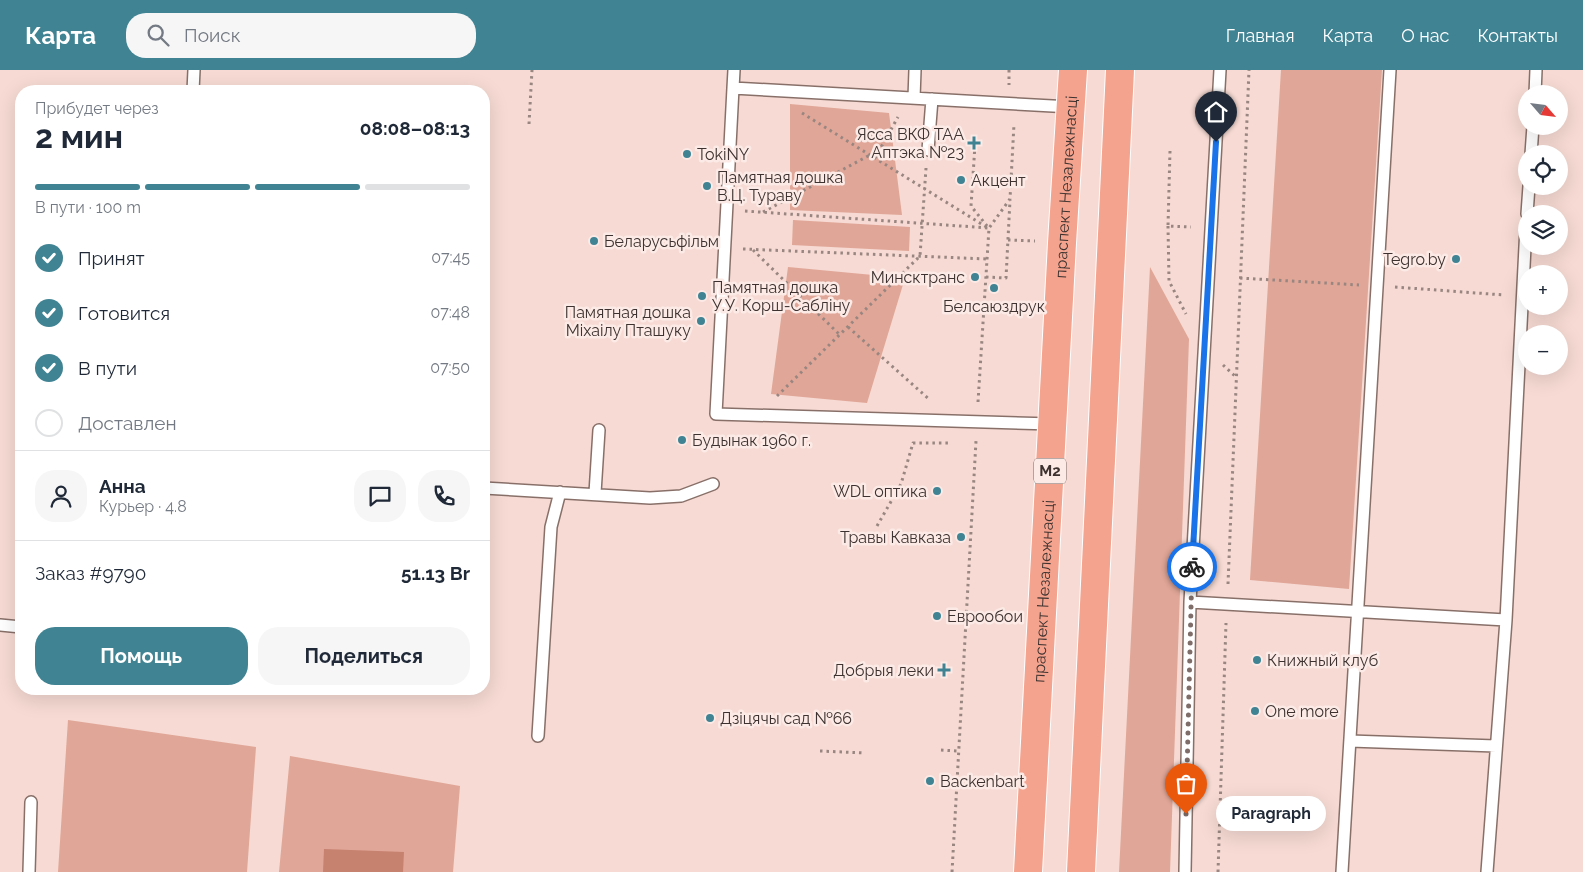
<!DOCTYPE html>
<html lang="ru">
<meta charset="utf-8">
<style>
:root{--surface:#fff;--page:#f6f6f7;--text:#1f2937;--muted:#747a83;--line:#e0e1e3;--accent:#408393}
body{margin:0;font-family:Raleway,sans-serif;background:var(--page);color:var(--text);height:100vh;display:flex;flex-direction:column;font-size:19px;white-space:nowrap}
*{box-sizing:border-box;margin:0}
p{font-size:16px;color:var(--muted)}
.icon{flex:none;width:28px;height:28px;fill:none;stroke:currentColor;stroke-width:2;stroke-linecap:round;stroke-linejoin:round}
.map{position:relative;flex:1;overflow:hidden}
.panel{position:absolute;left:15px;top:15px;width:475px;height:610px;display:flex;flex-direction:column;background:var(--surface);border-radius:20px;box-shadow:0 5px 20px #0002}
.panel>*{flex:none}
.needle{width:32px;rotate:118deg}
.buttons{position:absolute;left:1518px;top:15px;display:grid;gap:10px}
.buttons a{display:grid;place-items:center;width:50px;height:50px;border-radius:50%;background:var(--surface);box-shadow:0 5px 20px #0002;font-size:25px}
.pin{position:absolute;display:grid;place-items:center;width:42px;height:42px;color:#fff;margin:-51px -21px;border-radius:50% 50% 50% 0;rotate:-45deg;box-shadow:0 0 5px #0007}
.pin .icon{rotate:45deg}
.courier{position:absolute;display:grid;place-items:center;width:50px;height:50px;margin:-25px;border:4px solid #1a73e8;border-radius:50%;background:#fff;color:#222;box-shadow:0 1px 6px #0007}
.bubble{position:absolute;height:35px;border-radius:18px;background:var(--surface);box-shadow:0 5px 20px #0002;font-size:16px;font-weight:700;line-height:35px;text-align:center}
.summary em{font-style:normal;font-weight:700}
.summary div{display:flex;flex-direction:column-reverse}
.summary{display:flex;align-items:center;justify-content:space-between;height:85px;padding:0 20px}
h1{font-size:32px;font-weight:700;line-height:38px}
.bar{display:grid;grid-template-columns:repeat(4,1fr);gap:8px 5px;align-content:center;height:60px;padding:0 20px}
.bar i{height:6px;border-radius:4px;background:var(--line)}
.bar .on{background:var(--accent)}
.bar p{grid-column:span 4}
.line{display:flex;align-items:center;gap:12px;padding:0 20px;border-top:1px solid var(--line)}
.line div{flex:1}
.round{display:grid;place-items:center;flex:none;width:52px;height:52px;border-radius:20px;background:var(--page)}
ol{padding:0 20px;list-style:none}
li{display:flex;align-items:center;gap:15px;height:55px}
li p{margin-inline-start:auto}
li .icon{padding:5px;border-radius:50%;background:var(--accent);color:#fff;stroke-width:4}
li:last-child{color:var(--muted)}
li i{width:28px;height:28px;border:2px solid var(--line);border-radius:50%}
.button{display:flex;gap:10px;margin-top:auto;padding:10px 20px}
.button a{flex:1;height:58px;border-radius:20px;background:var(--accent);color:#fff;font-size:20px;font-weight:700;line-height:58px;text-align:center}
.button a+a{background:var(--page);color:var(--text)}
header{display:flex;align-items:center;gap:30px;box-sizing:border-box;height:70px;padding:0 25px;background:var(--accent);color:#fff}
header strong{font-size:24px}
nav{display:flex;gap:28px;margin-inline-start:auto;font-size:18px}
.search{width:350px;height:45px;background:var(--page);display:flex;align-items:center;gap:12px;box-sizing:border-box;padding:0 18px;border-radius:20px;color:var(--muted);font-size:19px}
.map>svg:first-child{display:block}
</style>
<header>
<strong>Карта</strong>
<div class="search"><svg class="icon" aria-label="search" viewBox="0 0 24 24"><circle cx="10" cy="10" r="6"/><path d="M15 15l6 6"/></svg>Поиск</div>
<nav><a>Главная</a><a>Карта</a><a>О нас</a><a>Контакты</a></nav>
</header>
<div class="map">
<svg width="1583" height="802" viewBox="0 0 1583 802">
<rect width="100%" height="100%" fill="#f6dad3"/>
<!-- green -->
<path fill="#e0a697" d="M1281,0H1382L1349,519L1250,510Z
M790,34L889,43L902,145L790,140Z
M793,150L910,157L909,181L792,175Z
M788,197L905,208L867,333L771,324Z
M1150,197L1189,269L1170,802H1119Z
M68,650L256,677L247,802H58Z
M290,686L460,716L453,802H279Z"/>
<!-- water -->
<path fill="#c7816f" d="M324,779L404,782L403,802H323Z"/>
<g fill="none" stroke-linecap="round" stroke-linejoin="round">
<defs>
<path id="service" d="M734,0L733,18L1071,37
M733,18L716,344L1052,354
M193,21L194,0
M1535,24L1536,0
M914,28L915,0
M928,80L932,29
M1531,84L1533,56
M1527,144L1529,116
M484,418L650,428L681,426L713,414
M595,423L599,360
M1190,532L1506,550
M0,555L21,557
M538,666L551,457L560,422
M1350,671L1496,676
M29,802L31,732
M1185,802L1190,532L1220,0
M1342,802L1390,0
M1487,802L1506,550L1526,157"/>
<g id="primary">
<path id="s1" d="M1028,802L1062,173L1073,0"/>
<path d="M1081,802L1120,0"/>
</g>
</defs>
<!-- service casing -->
<use href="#service" stroke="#887069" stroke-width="14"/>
<!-- primary casing -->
<use href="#primary" stroke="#fff" stroke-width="30"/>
<!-- path -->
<path stroke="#998681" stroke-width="3" stroke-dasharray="2.5 4" stroke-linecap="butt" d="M1009,0V15
M802,43L988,158
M529,54L532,0
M975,75L971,136L987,156
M1170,81L1168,156L1191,157
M875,88L898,47
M745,141L989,158
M763,142L870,85
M1168,156L1169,211L1186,244
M1008,170L1035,171
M743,179L987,189
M753,180L840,265
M986,207L1006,208L1010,130
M1240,208L1359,215
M1395,217L1504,225
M848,257L930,330
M1223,295L1236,307
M777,326L920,186L926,98
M978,332L989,158L1010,129L1014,54
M877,456L901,414L913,373H948
M1228,514L1249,0
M941,680L958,681
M820,681L865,683
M952,802L976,371
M1218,802L1226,553"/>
<!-- service -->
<use href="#service" stroke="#fff" stroke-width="11"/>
<!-- primary -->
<use href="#primary" stroke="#f4a38e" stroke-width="28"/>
</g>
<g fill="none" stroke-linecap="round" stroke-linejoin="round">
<!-- done -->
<path stroke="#7e6d68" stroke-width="5" stroke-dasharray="0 9" d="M1186,744L1192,497"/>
<!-- route -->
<path stroke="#1a73e8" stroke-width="6" d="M1192,497L1216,72"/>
</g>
<!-- markers -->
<g fill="#408393" stroke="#fceae6" stroke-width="2">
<path d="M971.5 65.5h5v5h5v5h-5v5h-5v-5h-5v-5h5z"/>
<circle cx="687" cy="84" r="5"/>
<circle cx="961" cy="110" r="5"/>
<circle cx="707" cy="116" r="5"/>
<circle cx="594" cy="171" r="5"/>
<circle cx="1456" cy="189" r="5"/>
<circle cx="975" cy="207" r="5"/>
<circle cx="994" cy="218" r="5"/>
<circle cx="702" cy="226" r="5"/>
<circle cx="701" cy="251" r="5"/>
<circle cx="682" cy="370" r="5"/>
<circle cx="937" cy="421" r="5"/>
<circle cx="961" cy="467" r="5"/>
<circle cx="937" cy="546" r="5"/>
<circle cx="1257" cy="590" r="5"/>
<path d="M941.5 592.5h5v5h5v5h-5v5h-5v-5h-5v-5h5z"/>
<circle cx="1255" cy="641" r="5"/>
<circle cx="710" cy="648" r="5"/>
<circle cx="930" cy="711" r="5"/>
</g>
<g text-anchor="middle" stroke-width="5" stroke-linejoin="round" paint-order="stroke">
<!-- shield labels -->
<rect fill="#fceae6" stroke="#766966" stroke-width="1" x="1034" y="388.5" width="32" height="25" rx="4"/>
<g font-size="15" font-weight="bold" fill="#3d322f">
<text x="1050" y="406">М2</text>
</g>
<!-- poi labels -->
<g font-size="16" fill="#3d322f" stroke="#fceae6" text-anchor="start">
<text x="964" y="70" text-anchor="end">Ясса ВКФ ТАА<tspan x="964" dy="18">Аптэка №23</tspan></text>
<text x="697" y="90">TokiNY</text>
<text x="717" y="113">Памятная дошка<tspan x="717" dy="18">В.Ц. Тураву</tspan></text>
<text x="971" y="116">Акцент</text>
<text x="604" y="177">Беларусьфільм</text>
<text x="1446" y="195" text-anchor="end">Tegro.by</text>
<text x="965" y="213" text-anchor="end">Минсктранс</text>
<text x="712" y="223">Памятная дошка<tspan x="712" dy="18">У.У. Корш-Сабліну</tspan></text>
<text x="994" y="242" text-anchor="middle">Белсаюздрук</text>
<text x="691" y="248" text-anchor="end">Памятная дошка<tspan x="691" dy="18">Міхаілу Пташуку</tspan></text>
<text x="692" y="376">Будынак 1960 г.</text>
<text x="927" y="427" text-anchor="end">WDL оптика</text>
<text x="951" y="473" text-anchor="end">Травы Кавказа</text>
<text x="947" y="552">Еврообои</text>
<text x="1267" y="596">Книжный клуб</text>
<text x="934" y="606" text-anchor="end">Добрыя леки</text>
<text x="1265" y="647">One more</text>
<text x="720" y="654">Дзіцячы сад №66</text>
<text x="940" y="717">Backenbart</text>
</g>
<!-- street labels -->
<g font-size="16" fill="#3d322f" stroke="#fceae6">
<text dy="6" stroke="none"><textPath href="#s1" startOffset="686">праспект Незалежнасці</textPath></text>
<text dy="6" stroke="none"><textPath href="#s1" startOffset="281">праспект Незалежнасці</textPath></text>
</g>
</g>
</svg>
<div class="buttons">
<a><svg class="needle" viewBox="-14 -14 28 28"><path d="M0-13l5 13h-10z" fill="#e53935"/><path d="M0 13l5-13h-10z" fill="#747a83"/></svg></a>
<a><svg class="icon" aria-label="locate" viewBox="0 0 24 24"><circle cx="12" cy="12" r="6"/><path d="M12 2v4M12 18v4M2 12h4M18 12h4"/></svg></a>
<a><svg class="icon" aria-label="layers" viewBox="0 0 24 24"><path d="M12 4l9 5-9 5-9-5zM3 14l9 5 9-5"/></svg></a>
<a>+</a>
<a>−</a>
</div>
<div class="pin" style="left:1186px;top:744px;background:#ea580c"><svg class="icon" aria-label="bag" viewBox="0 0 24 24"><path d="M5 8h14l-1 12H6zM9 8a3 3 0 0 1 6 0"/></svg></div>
<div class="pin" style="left:1216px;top:72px;background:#1f2937"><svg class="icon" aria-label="home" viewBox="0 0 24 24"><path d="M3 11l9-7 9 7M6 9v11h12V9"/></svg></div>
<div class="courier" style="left:1192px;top:497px"><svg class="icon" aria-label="bike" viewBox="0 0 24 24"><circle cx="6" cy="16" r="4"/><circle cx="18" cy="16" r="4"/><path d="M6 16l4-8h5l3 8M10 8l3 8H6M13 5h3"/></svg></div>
<div class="bubble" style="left:1216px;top:726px;width:110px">Paragraph</div>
<section class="panel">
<div class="summary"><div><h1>2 мин</h1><p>Прибудет через</p></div><em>08:08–08:13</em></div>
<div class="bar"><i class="on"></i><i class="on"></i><i class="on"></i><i></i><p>В пути · 100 m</p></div>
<ol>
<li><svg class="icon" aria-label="check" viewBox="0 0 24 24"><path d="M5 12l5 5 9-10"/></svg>Принят<p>07:45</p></li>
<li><svg class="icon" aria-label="check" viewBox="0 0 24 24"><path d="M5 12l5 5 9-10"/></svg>Готовится<p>07:48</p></li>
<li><svg class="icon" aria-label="check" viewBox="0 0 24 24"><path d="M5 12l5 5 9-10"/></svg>В пути<p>07:50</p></li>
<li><i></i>Доставлен</li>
</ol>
<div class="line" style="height:90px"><a class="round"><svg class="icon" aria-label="person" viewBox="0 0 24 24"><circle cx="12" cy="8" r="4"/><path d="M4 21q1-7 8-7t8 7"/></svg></a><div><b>Анна</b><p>Курьер · 4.8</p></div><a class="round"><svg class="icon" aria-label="chat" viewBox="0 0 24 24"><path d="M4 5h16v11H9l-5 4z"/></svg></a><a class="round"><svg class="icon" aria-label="phone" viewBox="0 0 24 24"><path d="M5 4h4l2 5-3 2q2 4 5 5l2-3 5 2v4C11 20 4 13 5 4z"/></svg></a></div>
<div class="line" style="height:65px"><div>Заказ #9790</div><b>51.13 Br</b></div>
<div class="button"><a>Помощь</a><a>Поделиться</a></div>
</section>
</div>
